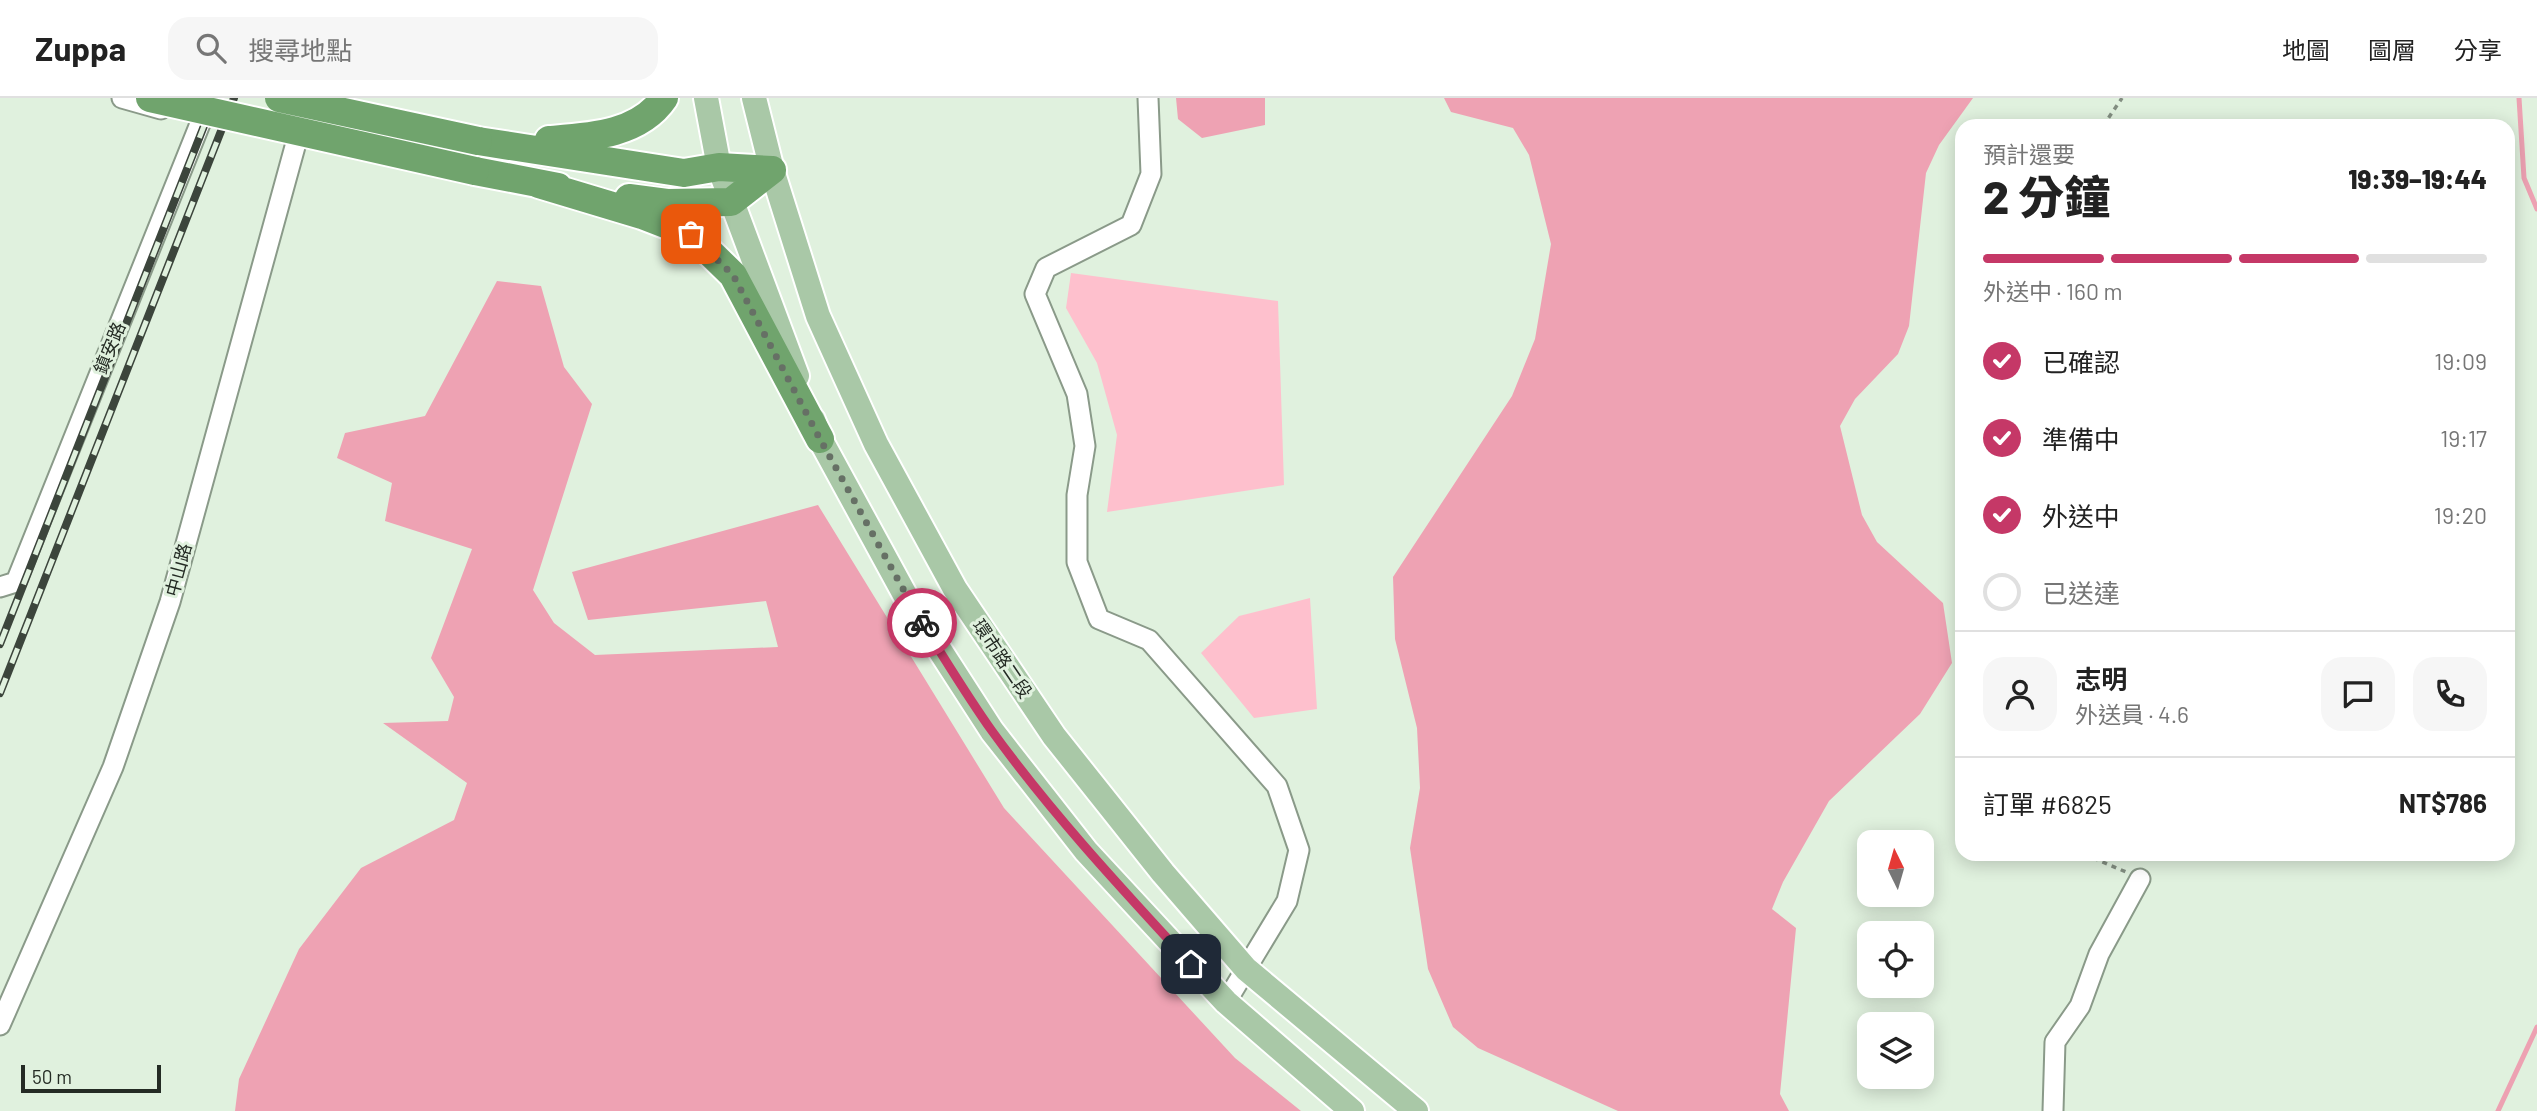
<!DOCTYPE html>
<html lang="zh-TW">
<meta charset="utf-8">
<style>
:root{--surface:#fff;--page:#f6f6f6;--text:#222;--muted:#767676;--line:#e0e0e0;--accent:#c53867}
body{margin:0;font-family:Barlow,"Noto Sans TC",sans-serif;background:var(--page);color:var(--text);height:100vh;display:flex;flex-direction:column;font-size:26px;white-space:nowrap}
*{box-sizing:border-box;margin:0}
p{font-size:23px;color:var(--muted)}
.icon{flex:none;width:38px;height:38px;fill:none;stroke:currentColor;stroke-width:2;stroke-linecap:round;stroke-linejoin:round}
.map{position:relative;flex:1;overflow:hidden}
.side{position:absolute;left:1955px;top:21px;width:560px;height:742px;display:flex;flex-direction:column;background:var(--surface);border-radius:21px;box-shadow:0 4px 18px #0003}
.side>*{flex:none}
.needle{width:46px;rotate:355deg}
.tools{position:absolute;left:1857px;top:732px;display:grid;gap:14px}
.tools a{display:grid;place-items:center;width:77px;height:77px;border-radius:14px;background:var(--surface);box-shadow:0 4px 18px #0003;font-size:35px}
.scale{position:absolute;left:21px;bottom:18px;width:140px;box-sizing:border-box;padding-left:7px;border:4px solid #242b24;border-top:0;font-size:19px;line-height:24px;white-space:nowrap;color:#242b24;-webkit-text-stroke:5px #e0f1de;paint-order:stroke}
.pin{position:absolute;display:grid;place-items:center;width:60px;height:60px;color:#fff;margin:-30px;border-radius:14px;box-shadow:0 4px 10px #0006}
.courier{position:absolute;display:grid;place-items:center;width:70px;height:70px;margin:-35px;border:5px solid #c53867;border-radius:50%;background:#fff;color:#222;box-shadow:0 2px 9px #0007}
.head em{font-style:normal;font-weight:800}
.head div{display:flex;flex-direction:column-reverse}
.head{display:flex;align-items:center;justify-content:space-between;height:119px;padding:0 28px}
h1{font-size:46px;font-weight:800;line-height:52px}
.bar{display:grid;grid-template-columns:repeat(4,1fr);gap:10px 7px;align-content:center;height:84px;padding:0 28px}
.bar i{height:9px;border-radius:5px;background:var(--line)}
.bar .active{background:var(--accent)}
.bar p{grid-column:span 4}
.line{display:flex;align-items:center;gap:18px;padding:0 28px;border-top:2px solid var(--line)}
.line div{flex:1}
.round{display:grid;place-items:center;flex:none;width:74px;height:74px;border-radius:21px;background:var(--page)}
ol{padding:0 28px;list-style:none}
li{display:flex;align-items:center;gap:21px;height:77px}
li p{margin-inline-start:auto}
li .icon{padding:7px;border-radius:50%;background:var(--accent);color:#fff;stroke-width:4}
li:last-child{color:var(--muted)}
li i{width:38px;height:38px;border:4px solid var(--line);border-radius:50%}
header{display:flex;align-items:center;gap:42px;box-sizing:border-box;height:98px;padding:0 35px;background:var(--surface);border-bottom:2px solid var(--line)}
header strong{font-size:33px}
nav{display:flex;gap:38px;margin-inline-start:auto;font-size:24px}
.search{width:490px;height:63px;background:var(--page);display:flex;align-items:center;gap:18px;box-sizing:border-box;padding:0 24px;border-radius:21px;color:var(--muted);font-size:26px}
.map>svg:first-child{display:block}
</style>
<header>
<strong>Zuppa</strong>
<div class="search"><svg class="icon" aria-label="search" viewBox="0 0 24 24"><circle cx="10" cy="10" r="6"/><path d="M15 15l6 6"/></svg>搜尋地點</div>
<nav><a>地圖</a><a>圖層</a><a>分享</a></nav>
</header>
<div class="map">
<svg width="2537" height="1013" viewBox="0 0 2537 1013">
<rect width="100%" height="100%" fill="#e0f1de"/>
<!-- green -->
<path fill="#fec0cd" d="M1071,175L1278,203L1284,387L1107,414L1117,337L1097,265L1066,210Z
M1310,500L1317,611L1254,620L1201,555L1239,518Z"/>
<!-- forest -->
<path fill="#eea2b3" d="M1176,0H1265V27L1202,40L1178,21Z
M1444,0H1973L1939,47L1926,75L1909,228L1898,256L1855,301L1840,328L1862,417L1877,444L1943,505L1952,565L1920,616L1829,703L1783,784L1772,811L1796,830L1780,996L1789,1013H1618L1478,950L1453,929L1428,871L1410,750L1420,690L1417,630L1395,541L1393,479L1512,298L1535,241L1551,146L1529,57L1513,30L1451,14Z
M497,183L541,188L564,269L592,306L533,492L554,525L595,557L778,549L766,503L588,522L572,474L818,407L1004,710L1235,960L1301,1013H235L239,981L299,851L361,770L454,722L467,685L383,625L448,623L454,599L431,560L472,451L385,423L392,385L337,360L345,335L425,318Z"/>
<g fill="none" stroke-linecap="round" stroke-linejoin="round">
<!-- stream -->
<path stroke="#eda1b2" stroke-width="5" d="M2519,0L2524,80L2537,111
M2498,1013L2537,929"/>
<defs>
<path id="minor" d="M122,0L161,11
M1148,0L1151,76L1131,127L1046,170L1035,196L1077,296L1085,348L1077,397V464L1099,521L1149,542L1277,688L1299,752L1287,803L1226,904
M0,489L16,484L210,1
M0,927L113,669L170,504L302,23
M2053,1013L2055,944L2080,908L2099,856L2140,781"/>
<path id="major" d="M706,0L719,69L797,278
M754,0L772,72L818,218L876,346L955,491L1054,638L1163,775L1246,871L1416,1013
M813,322L820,341L910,506L992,633L1086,753L1226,904L1352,1013"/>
<path id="highway" d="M549,42C589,39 639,37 664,0
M478,43L684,75L719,69L772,72
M475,73L558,89
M539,86L642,117L691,136L733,177L820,341
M629,100L667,105L731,104L772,72"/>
</defs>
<!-- minor casing -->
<use href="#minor" stroke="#8a9a89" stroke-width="23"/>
<!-- major casing -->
<use href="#major" stroke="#fff" stroke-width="28"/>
<!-- highway casing -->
<use href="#highway" stroke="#fff" stroke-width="32"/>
<!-- path -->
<path stroke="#828e81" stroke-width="3.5" stroke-dasharray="5 5" stroke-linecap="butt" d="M2103,28L2122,0
M2084,756L2126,774"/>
<!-- minor -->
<use href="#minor" stroke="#fff" stroke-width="19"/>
<!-- major -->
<use href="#major" stroke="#a9c8a7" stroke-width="24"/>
<!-- highway -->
<use href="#highway" stroke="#70a46d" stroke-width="28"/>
<defs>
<path id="rail" d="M0,546L215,0
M0,595L234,0"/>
</defs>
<!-- rail casing -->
<use href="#rail" stroke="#3c453c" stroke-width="8"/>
<!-- rail -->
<use href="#rail" stroke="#e0f1de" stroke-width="5" stroke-dasharray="16" stroke-linecap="butt"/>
<defs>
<path id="highway-bridge" d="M150,0L475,73
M279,0L478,43"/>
</defs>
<!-- highway-bridge casing -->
<use href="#highway-bridge" stroke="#fff" stroke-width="32" stroke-linecap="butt"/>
<!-- highway-bridge -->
<use href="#highway-bridge" stroke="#70a46d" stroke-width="28"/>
</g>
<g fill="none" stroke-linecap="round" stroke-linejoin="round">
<!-- done -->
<path stroke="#667065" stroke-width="7" stroke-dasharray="0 12.6" d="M691,136L733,177L820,341L922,525"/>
<!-- route -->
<path stroke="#c53867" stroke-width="9" d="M922,525C945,561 967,598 992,633C1052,716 1122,791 1191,866"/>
</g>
<g text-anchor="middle" stroke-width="6" stroke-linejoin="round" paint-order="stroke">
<!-- street labels -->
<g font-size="18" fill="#242b24" stroke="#e0f1de">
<text transform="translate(110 250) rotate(-68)" y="6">鎮安路</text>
<text transform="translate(179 472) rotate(-75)" y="6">中山路</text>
<text transform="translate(1002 561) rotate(56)" y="6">環市路二段</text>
</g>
</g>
</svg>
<div class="tools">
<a><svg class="needle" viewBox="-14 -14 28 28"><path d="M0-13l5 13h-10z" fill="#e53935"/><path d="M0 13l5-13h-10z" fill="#767676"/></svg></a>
<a><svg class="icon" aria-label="locate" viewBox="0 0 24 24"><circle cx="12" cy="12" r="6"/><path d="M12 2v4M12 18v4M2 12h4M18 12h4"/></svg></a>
<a><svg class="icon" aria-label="layers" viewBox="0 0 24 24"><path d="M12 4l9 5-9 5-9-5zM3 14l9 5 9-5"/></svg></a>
</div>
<div class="scale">50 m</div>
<div class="pin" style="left:691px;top:136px;background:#ea580c"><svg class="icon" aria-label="bag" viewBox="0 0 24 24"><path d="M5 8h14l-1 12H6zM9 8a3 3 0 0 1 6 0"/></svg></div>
<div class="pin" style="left:1191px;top:866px;background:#1f2937"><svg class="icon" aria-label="home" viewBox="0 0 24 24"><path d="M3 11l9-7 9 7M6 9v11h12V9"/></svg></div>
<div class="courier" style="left:922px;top:525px"><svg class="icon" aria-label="bike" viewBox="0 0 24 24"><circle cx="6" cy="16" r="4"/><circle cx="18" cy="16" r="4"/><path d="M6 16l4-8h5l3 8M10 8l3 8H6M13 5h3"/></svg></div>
<section class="side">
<div class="head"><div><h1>2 分鐘</h1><p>預計還要</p></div><em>19:39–19:44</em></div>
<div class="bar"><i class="active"></i><i class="active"></i><i class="active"></i><i></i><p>外送中 · 160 m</p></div>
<ol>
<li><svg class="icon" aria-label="check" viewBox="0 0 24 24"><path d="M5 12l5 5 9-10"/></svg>已確認<p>19:09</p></li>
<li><svg class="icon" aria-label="check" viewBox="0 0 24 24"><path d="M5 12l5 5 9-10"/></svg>準備中<p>19:17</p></li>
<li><svg class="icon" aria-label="check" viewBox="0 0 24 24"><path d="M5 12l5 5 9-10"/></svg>外送中<p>19:20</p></li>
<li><i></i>已送達</li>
</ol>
<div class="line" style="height:126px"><a class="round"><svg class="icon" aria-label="person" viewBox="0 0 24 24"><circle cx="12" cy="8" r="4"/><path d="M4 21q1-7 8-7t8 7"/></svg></a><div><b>志明</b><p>外送員 · 4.6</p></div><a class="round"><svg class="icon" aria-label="chat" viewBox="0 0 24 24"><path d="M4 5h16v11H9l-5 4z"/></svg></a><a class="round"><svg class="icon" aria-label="phone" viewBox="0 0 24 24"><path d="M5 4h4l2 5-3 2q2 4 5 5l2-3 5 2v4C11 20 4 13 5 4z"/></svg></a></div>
<div class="line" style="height:91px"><div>訂單 #6825</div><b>NT$786</b></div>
</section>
</div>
